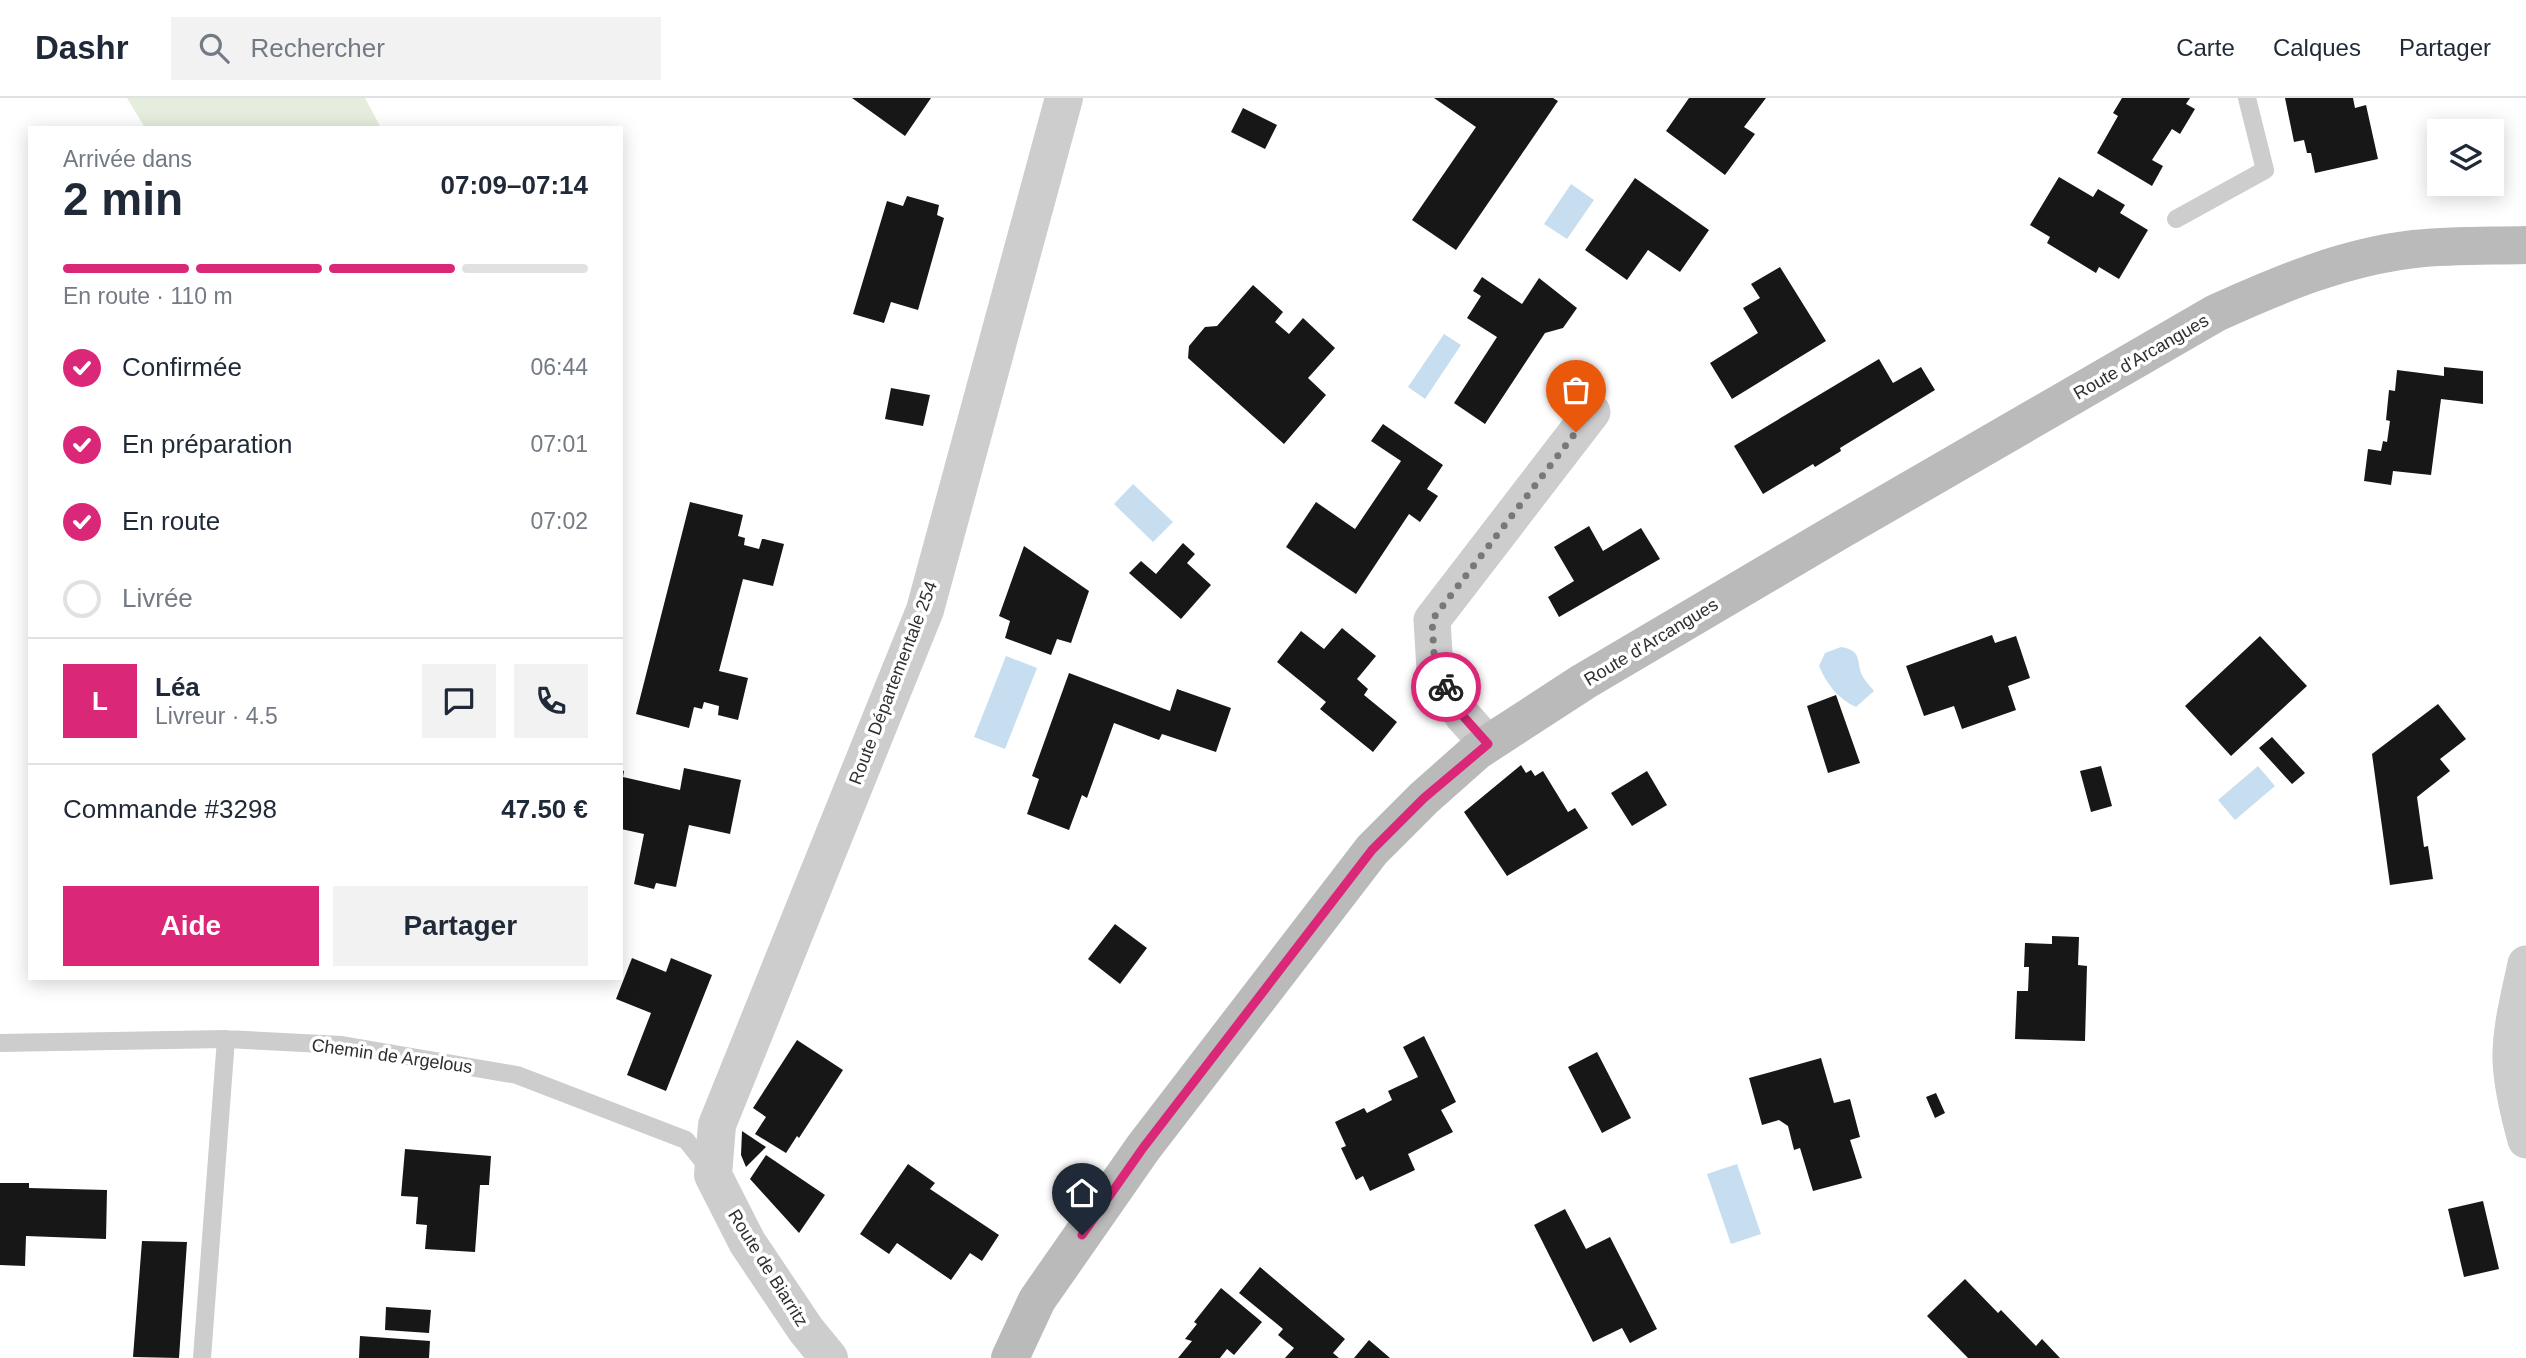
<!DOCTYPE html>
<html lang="fr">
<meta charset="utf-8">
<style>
:root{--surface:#fff;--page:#f2f2f3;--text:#1f2937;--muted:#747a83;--line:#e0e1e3;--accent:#db2777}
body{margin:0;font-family:Arial,sans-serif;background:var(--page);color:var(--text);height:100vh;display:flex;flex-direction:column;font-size:26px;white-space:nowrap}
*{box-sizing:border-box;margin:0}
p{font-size:23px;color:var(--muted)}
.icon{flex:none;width:38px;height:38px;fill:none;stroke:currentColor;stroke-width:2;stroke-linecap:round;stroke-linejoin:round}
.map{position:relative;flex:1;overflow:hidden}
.details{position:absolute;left:28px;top:28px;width:595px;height:854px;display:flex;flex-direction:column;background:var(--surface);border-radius:0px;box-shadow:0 4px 18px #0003}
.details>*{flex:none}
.buttons{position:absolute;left:2427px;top:21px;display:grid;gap:14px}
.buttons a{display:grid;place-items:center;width:77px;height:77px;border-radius:0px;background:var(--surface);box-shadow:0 4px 18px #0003;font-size:35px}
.pin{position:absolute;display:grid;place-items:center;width:60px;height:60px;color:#fff;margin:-72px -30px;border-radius:50% 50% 50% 0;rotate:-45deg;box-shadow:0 0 7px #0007}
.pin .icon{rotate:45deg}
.courier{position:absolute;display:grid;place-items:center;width:70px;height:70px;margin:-35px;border:5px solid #db2777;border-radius:50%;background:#fff;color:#222;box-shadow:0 2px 9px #0007}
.summary em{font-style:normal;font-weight:600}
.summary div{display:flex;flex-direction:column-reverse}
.summary{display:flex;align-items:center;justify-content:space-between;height:119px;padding:0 35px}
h1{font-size:46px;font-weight:600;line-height:52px}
.bar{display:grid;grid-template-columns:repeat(4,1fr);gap:10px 7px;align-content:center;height:84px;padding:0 35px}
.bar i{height:9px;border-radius:5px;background:var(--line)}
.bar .selected{background:var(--accent)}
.bar p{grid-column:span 4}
.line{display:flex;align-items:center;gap:18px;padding:0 35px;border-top:2px solid var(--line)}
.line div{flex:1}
.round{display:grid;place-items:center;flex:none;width:74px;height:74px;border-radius:0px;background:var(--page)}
ol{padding:0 35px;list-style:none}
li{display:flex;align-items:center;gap:21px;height:77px}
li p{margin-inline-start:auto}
li .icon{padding:7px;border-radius:50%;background:var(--accent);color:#fff;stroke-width:4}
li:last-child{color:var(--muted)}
li i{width:38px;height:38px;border:4px solid var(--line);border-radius:50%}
.primary-button{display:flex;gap:14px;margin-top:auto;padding:14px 35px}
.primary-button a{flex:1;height:80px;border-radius:0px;background:var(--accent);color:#fff;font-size:28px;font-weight:600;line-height:80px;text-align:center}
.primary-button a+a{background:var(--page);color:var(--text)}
header{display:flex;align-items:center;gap:42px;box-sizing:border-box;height:98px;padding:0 35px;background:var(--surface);border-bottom:2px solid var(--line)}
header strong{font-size:33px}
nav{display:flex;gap:38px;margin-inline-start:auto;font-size:24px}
.search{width:490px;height:63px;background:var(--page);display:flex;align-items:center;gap:18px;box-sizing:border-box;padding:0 24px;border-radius:0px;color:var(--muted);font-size:26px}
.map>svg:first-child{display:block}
</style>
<header>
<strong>Dashr</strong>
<div class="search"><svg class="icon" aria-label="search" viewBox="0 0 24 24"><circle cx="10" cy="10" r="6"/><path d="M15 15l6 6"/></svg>Rechercher</div>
<nav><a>Carte</a><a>Calques</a><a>Partager</a></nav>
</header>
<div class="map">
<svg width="2526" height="1260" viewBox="0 0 2526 1260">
<rect width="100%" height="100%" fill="#fff"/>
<!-- green -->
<path fill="#e5eedd" d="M127,0H365L381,30H145Z"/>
<!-- water -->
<path fill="#c7def0" d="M1571,86L1594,102L1567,141L1544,126Z
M1444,236L1461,247L1425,301L1408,289Z
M1133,386L1173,424L1153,444L1114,406Z
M1841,549C1864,553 1855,564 1863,579C1866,584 1871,589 1874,593L1856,609C1838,601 1826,585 1819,568L1825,555Z
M1006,558L1037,570L1005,651L974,639Z
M2258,668L2275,688L2235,722L2218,702Z
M1737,1066L1761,1136L1731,1146L1707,1076Z"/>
<!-- building -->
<path fill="#171717" d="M852,0H931L905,38Z
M1434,0H1553L1558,3L1456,152L1412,122L1476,29Z
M1689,0H1766L1744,29L1755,36L1725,77L1666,33Z
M2122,0H2190L2186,6L2195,11L2180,36L2172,31L2152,62L2163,68L2152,88L2097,55L2118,18L2113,15Z
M2285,0H2353L2355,10L2366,7L2378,61L2315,75L2311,55H2307L2304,42L2294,44Z
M1243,10L1277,27L1265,51L1231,34Z
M2059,79L2093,99L2098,91L2125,107L2120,115L2148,132L2119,181L2099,169L2096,175L2047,145L2050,139L2030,127Z
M1635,80L1709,132L1680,174L1648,152L1627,182L1585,152Z
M907,98L939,107L937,117L944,120L918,212L891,204L884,225L853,216L887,103L903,108Z
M1780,169L1826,243L1732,301L1710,265L1758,235L1743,210L1760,200L1751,186Z
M1482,179L1522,206L1539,180L1577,210L1563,230L1545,235L1485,326L1454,305L1497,239L1467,220L1481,198L1473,193Z
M1253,187L1283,214L1275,224L1289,236L1303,220L1335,250L1308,280L1326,297L1284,346L1188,260L1189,248L1205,229L1217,228Z
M1879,261L1893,285L1921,269L1935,292L1840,350L1841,353L1815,369L1813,366L1763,396L1734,348Z
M2444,269L2483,273V306L2441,301L2431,377L2393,373L2391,387L2364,383L2368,351L2381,353L2383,343L2387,344L2390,323L2386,322L2389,292L2395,293L2397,272L2444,278Z
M891,290L930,297L923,328L885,321Z
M1383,326L1443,367L1427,391L1438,398L1420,424L1409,416L1356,496L1286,449L1316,404L1355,431L1401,363L1371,343Z
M690,404L743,417L738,438L745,440L744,447L759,451L762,441H764L784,446L773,488L743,481L719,573L748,580L738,622L718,617L719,608L704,604L702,611L694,609L689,630L636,616Z
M1589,428L1603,453L1641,430L1660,461L1559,519L1548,499L1574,483L1554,449Z
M1183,445L1195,456L1187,465L1211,487L1181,521L1129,475L1141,463L1156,476Z
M1024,448L1089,493L1071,545L1057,541L1051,557L1005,540L1010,523L999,518Z
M1342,530L1376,558L1357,581L1368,591L1364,597L1397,624L1373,654L1320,611L1326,604L1277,564L1301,533L1324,551Z
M1992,537L1995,545L2016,538L2030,580L2008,588L2016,612L1962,631L1954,608L1924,618L1906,568Z
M2260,538L2307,588L2231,658L2185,608Z
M1069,575L1170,613L1177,591L1231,610L1216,654L1162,636L1159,642L1114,625L1087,700L1082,697L1069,732L1027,716L1039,681L1032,678Z
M1836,597L1860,665L1828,675L1807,608Z
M2438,606L2466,641L2440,661L2450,673L2417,699L2424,749L2428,748L2433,781L2390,787L2372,656Z
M2272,639L2305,675L2292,686L2259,650Z
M1521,667L1526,675L1531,672L1535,678L1543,673L1568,714L1575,710L1588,730L1507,778L1464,714Z
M2101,668L2112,708L2091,714L2080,673Z
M684,670L741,682L730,736L689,727L676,789L656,785L654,791L634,786L644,736L621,731V672L624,673L623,679L680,692Z
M1647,673L1667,707L1632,728L1611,695Z
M1115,826L1147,850L1120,886L1088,861Z
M2052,838L2079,839L2078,867L2087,868L2085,943L2015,941L2017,893H2028L2029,869H2024L2025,845L2052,846Z
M632,860L666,874L671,860L712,877L666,993L627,977L651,915L616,901Z
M1424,938L1456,1004L1441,1012L1453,1034L1408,1056L1415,1072L1370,1093L1363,1078L1356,1082L1341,1050L1346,1048L1335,1024L1364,1010L1367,1015L1392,1002L1388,993L1418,979L1403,949Z
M797,942L843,972L799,1040L797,1038L786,1055L755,1036L766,1019L753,1010Z
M1597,954L1631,1020L1602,1035L1568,969Z
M1821,960L1834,1005L1850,1001L1860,1039L1850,1042L1862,1080L1813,1093L1800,1050L1794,1052L1788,1028L1779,1022L1762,1027L1749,980Z
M1936,995L1945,1015L1935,1020L1926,999Z
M742,1033L766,1049L746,1069L741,1057Z
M405,1051L491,1058L489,1087H480L475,1154L425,1151L427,1127L416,1126L418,1099L401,1098Z
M766,1057L825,1097L799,1135L750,1081Z
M908,1066L935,1085L930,1091L999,1137L982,1163L970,1155L951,1182L897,1145L889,1156L860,1136Z
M0,1085H29V1090L107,1092L106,1141L26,1138L25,1168L0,1167Z
M2483,1103L2499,1171L2464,1179L2448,1111Z
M1565,1111L1586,1151L1610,1139L1657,1231L1630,1245L1622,1230L1593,1244L1534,1127Z
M142,1143L187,1144L179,1260L133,1259Z
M1260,1169L1345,1241L1333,1255L1339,1260H1285L1294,1250L1278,1237L1283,1231L1239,1195Z
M1965,1181L1998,1215L2001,1212L2036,1248L2042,1241L2060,1260H1968L1927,1218Z
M1221,1190L1262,1224L1234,1257L1227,1251L1220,1260H1178L1192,1243L1185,1241L1197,1226L1194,1224Z
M386,1209L431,1212L429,1235L385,1232Z
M360,1238L430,1243L429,1260H359Z
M1369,1242L1390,1260H1354Z"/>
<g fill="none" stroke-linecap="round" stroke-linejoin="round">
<!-- service -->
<path stroke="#cdcdcd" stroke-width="18" d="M2176,121L2265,72L2247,0
M0,945L226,941L342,947L517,977L686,1042L709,1071
M202,1260L226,941"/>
<!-- minor -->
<path stroke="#cdcdcd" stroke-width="37" d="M1488,646L1463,618L1435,572L1432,522L1592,314
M2526,866C2520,895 2510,932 2511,962C2512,989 2519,1017 2526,1042"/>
<!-- tertiary -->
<path stroke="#cdcdcd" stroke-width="38" d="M829,1260L806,1232L747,1144L713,1077L717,1027L925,512L1064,0"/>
<!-- secondary -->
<path stroke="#bababa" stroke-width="38" d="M1010,1260L1037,1202L1143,1050L1372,752L1424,700L1477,653L1583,584L1839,433L2216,215C2280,186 2344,159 2414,151C2451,147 2489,148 2526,147"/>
</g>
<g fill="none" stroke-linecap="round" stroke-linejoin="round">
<!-- done -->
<path stroke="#787878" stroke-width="7" stroke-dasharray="0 12.6" d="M1446,589L1435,572L1432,522L1576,334"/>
<!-- route -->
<path stroke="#db2777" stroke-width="9" d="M1082,1137L1143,1050L1372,752L1424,700L1488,646L1463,618L1446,589"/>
</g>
<g text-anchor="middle" stroke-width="7" stroke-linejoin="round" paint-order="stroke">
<!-- street labels -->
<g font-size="18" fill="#303030" stroke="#fff">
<text transform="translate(2141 259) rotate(-30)" y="6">Route d'Arcangues</text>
<text transform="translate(1651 544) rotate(-31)" y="6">Route d'Arcangues</text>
<text transform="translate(893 585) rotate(-69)" y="6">Route Départementale 254</text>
<text transform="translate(392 958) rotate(8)" y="6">Chemin de Argelous</text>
<text transform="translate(768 1170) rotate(58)" y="6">Route de Biarritz</text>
</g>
</g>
</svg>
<div class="buttons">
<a><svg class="icon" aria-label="layers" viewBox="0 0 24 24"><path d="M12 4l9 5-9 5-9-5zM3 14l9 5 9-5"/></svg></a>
</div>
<div class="pin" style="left:1576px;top:334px;background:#ea580c"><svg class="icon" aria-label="bag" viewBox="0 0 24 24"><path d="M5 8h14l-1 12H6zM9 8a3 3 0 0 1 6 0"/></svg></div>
<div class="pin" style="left:1082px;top:1137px;background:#1f2937"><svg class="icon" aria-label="home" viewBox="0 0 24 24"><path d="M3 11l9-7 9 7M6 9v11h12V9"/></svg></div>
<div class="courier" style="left:1446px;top:589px"><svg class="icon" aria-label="bike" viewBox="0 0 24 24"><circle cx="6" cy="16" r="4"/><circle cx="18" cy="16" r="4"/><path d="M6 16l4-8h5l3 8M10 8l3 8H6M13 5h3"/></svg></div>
<section class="details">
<div class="summary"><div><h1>2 min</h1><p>Arrivée dans</p></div><em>07:09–07:14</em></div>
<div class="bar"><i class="selected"></i><i class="selected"></i><i class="selected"></i><i></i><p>En route · 110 m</p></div>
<ol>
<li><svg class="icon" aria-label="check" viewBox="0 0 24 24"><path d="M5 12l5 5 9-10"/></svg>Confirmée<p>06:44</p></li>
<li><svg class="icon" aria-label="check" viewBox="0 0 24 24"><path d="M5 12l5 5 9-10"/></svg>En préparation<p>07:01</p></li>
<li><svg class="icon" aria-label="check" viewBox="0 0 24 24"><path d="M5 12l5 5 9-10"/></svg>En route<p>07:02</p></li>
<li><i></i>Livrée</li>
</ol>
<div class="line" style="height:126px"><b class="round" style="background:var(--accent);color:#fff">L</b><div><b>Léa</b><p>Livreur · 4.5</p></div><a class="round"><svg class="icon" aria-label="chat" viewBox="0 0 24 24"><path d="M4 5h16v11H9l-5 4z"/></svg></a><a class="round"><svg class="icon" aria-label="phone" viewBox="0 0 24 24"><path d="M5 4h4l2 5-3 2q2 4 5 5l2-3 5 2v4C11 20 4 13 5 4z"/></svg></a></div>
<div class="line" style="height:91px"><div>Commande #3298</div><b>47.50 €</b></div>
<div class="primary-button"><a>Aide</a><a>Partager</a></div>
</section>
</div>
